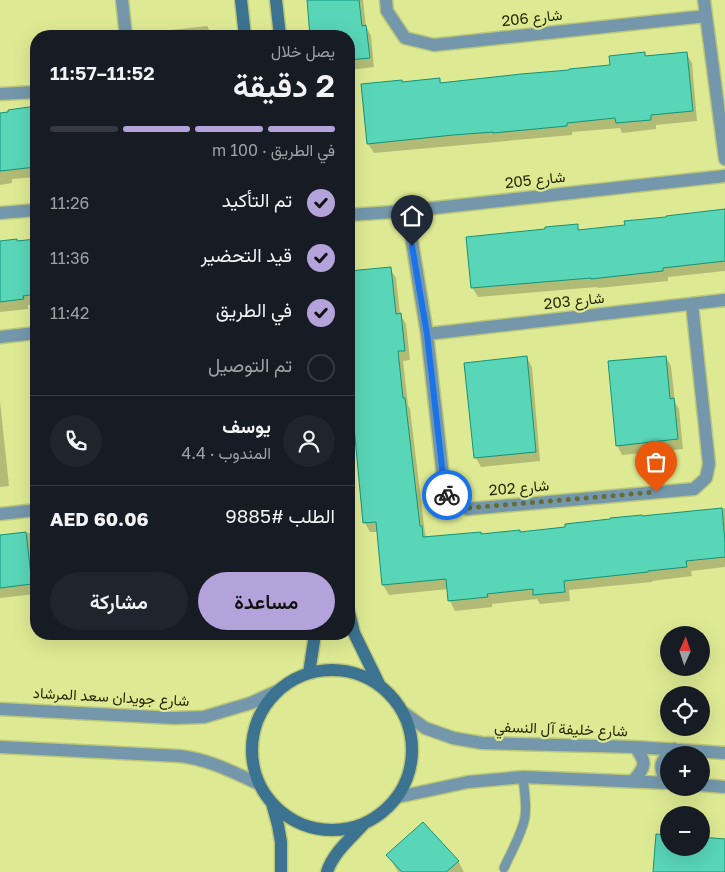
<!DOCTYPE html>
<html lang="ar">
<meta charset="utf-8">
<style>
:root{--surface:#171b24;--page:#20242c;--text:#f1f3f6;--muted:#9ea1a6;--line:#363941;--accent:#b4a2db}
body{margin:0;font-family:"Golos Text",Vazirmatn,sans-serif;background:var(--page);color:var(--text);direction:rtl;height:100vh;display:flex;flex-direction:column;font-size:19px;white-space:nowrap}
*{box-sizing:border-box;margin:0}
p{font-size:16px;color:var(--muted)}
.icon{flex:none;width:28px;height:28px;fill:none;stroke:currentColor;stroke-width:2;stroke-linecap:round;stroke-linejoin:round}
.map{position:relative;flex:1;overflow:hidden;direction:ltr}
.details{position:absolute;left:30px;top:30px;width:325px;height:610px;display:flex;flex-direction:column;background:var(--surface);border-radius:20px;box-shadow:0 5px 20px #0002;direction:rtl}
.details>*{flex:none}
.needle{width:32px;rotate:3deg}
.fabs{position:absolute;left:660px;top:626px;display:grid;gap:10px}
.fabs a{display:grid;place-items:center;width:50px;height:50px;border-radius:50%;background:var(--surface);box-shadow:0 5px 20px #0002;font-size:25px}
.pin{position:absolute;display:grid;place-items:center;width:42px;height:42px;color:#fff;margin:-51px -21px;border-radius:50% 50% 50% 0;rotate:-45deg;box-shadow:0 0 5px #0007}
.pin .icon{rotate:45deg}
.courier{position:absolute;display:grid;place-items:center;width:50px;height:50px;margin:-25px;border:4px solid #1a73e8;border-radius:50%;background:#fff;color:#222;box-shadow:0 1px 6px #0007}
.headline em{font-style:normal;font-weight:600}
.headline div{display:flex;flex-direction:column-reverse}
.headline{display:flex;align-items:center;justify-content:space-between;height:85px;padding:0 20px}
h1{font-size:32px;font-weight:600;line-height:38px}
.bar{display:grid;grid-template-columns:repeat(4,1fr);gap:8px 5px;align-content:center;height:60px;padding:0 20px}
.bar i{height:6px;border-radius:4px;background:var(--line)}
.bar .on{background:var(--accent)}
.bar p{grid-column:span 4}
.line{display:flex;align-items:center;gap:12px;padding:0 20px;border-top:1px solid var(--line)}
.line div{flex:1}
.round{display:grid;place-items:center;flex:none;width:52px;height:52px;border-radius:26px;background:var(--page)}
ol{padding:0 20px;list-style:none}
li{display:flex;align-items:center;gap:15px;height:55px}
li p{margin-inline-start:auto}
li .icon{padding:5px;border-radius:50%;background:var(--accent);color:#111;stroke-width:4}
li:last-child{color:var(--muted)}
li i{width:28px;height:28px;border:2px solid var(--line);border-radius:50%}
.primary-button{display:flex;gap:10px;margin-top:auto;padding:10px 20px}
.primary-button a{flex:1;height:58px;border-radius:30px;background:var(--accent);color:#111;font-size:20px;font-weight:600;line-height:58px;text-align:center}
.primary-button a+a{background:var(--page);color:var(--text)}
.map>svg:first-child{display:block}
</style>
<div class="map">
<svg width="725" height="872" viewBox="0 0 725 872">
<rect width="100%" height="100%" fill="#deea93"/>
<!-- shadow -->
<path fill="#0003" d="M307,0H363L366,26L371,36L374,67L349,70V36H311Z
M207,26L213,36H154L153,32Z
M686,53L692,63L697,121L656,125V129L622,133L620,128L572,132V135L374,153L368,144L402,83L439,79L442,84L611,66L644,54L646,57Z
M36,108V177L12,179V183L0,185V114L10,113L9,111Z
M725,210V271L668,277V281L598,288L597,287L478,297L472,287L547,230L577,225L580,231L626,226Z
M36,240V304L28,305V309L0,312V242H17Z
M390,269L396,278L400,314L406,324L410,360L403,361L408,405L410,409L425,533L427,538L520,533L642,518L725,508V567L691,571L692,576L652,581V582L569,590L570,601L540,604L537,599L492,604V607L455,611L450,601L448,589L389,595L383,585L378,532H370L365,523L352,398L350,394L349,381V273Z
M666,357L671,366L675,402L679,409L683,449L622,455L617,445Z
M527,358L532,367L540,461L481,467L476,458L465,364Z
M0,401L9,486L0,487Z
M36,532V594L0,598V537Z
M725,840V872H654L669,848H701Z
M388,855L458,861L464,872H398Z"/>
<!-- building -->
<path fill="#59d6b8" stroke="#13947b" d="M307,0H359L362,26L366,25L370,58L349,60V36H310Z
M645,52V56L687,52L693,111L651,115V120L616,123L615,118L567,123V126L493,133V132L453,135L367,144L361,84L402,80V82L440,78V83L521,74L569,70V69L610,65L609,56Z
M36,106V167L0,171V113L8,112V110Z
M725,209V261L663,268V271L591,279V278L471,288L466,237L545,229V227L578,224V230L625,225L624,221L666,217V216Z
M17,239V241L36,239V294L23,296L24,299L0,302V241Z
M391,267L396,314L401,313L405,351H398L403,398H405L420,526H422L423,537L481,532V534L520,530V532L565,527V524L610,519V518L642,515V516L722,508L725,542V557L686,561L687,567L648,571V572L564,581L565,592L533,595V589L487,594L488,597L448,601L446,579L382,585L376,522L363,523L351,394H349V271Z
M527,356L536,452L474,458L464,363Z
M666,356L670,399L674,398L678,439L616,446L608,361Z
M26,532L32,584L0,588V535Z
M423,822L459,861L446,872H402L386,855Z
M656,834L669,835V848H701V837L725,839V872H653Z"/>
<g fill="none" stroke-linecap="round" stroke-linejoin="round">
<defs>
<path id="service" d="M504,868C511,852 522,834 525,817C527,804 524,790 523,777"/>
<path id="minor" d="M122,0L126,36
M386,0L387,11L405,38L434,45L706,16
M704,0L725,159
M0,94L36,92
M407,211L427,334L445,494L456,504L468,509L694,489L706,478L709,464L692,304
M0,213L36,210
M349,215L407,211L725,176
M427,334L725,300
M0,337L36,333
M0,514L36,510"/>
<path id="tertiary" d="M0,709L174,718L204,717L251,703L277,691
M403,712L425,728L453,738L482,743L635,747L725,753
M0,747L179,756C208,759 233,772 259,784
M633,781C646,766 647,763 635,747
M667,783C658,766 659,762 674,749
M701,785L725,787
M398,797L468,782L523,777L669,783"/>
<path id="secondary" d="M241,0L245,36
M276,0L280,36
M349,612L354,633L379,684
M252 750a80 80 0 1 1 160 0a80 80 0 1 1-160 0Z
M309,673L315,634
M272,803L278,825L281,842V872
M327,872C333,853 350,839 363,825"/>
</defs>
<!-- service casing -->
<use href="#service" stroke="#bdc779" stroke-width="11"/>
<!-- minor casing -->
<use href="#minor" stroke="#bdc779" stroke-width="15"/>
<!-- tertiary casing -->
<use href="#tertiary" stroke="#bdc779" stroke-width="15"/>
<!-- secondary casing -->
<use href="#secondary" stroke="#bdc779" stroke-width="15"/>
<!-- service -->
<use href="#service" stroke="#7497ac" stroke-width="9"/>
<!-- minor -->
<use href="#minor" stroke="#7497ac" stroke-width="12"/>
<!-- tertiary -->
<use href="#tertiary" stroke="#7497ac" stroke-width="12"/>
<!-- secondary -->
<use href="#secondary" stroke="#3c7390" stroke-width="12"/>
</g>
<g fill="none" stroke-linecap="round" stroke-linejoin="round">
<!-- done -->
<path stroke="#666c36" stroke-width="5" stroke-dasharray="0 9" d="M447,495L456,504L468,508L656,492"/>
<!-- route -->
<path stroke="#1a73e8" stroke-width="6" d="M412,246L427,334L445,494L447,495"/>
</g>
<g text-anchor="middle" stroke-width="4.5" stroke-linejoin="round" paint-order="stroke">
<!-- street labels -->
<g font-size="15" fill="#252804" stroke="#deea93">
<text transform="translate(532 18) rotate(-6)" y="5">شارع 206</text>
<text transform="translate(535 180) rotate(-6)" y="5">شارع 205</text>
<text transform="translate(574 301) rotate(-6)" y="5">شارع 203</text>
<text transform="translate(519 488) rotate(-5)" y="5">شارع 202</text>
<text transform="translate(111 697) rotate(3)" y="5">شارع جويدان سعد المرشاد</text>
<text transform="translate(561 729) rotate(2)" y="5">شارع خليفة آل النسفي</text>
</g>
</g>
</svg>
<div class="fabs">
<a><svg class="needle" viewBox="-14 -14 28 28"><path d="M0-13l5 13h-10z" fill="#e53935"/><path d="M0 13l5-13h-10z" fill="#9ea1a6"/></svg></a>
<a><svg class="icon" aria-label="locate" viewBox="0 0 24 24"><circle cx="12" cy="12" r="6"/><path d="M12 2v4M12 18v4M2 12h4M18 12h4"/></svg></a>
<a>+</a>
<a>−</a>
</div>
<div class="pin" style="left:656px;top:492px;background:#ea580c"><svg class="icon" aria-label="bag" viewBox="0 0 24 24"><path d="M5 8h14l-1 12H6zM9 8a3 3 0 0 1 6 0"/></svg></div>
<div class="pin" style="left:412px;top:246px;background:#1f2937"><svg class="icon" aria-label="home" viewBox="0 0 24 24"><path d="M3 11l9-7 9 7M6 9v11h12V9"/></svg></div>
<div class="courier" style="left:447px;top:495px"><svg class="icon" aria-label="bike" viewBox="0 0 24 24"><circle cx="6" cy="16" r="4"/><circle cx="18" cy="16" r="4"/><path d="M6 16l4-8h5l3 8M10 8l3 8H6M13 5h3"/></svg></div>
<section class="details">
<div class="headline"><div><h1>2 دقيقة</h1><p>يصل خلال</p></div><em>11:52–11:57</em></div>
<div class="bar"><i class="on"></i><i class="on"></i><i class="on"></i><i></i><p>في الطريق · 100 m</p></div>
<ol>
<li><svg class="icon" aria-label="check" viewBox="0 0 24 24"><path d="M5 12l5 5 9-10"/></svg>تم التأكيد<p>11:26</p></li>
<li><svg class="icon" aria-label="check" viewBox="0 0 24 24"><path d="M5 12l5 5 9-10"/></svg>قيد التحضير<p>11:36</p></li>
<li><svg class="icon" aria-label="check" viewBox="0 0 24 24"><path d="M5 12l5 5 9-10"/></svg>في الطريق<p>11:42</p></li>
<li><i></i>تم التوصيل</li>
</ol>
<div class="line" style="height:90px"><a class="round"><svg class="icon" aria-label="person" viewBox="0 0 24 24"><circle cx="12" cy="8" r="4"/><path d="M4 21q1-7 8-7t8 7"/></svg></a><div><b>يوسف</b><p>المندوب · 4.4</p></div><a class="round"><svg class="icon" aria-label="phone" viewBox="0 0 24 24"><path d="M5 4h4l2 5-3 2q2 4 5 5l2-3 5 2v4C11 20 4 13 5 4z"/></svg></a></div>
<div class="line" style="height:65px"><div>الطلب #9885</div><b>AED 60.06</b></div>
<div class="primary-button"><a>مساعدة</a><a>مشاركة</a></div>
</section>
</div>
